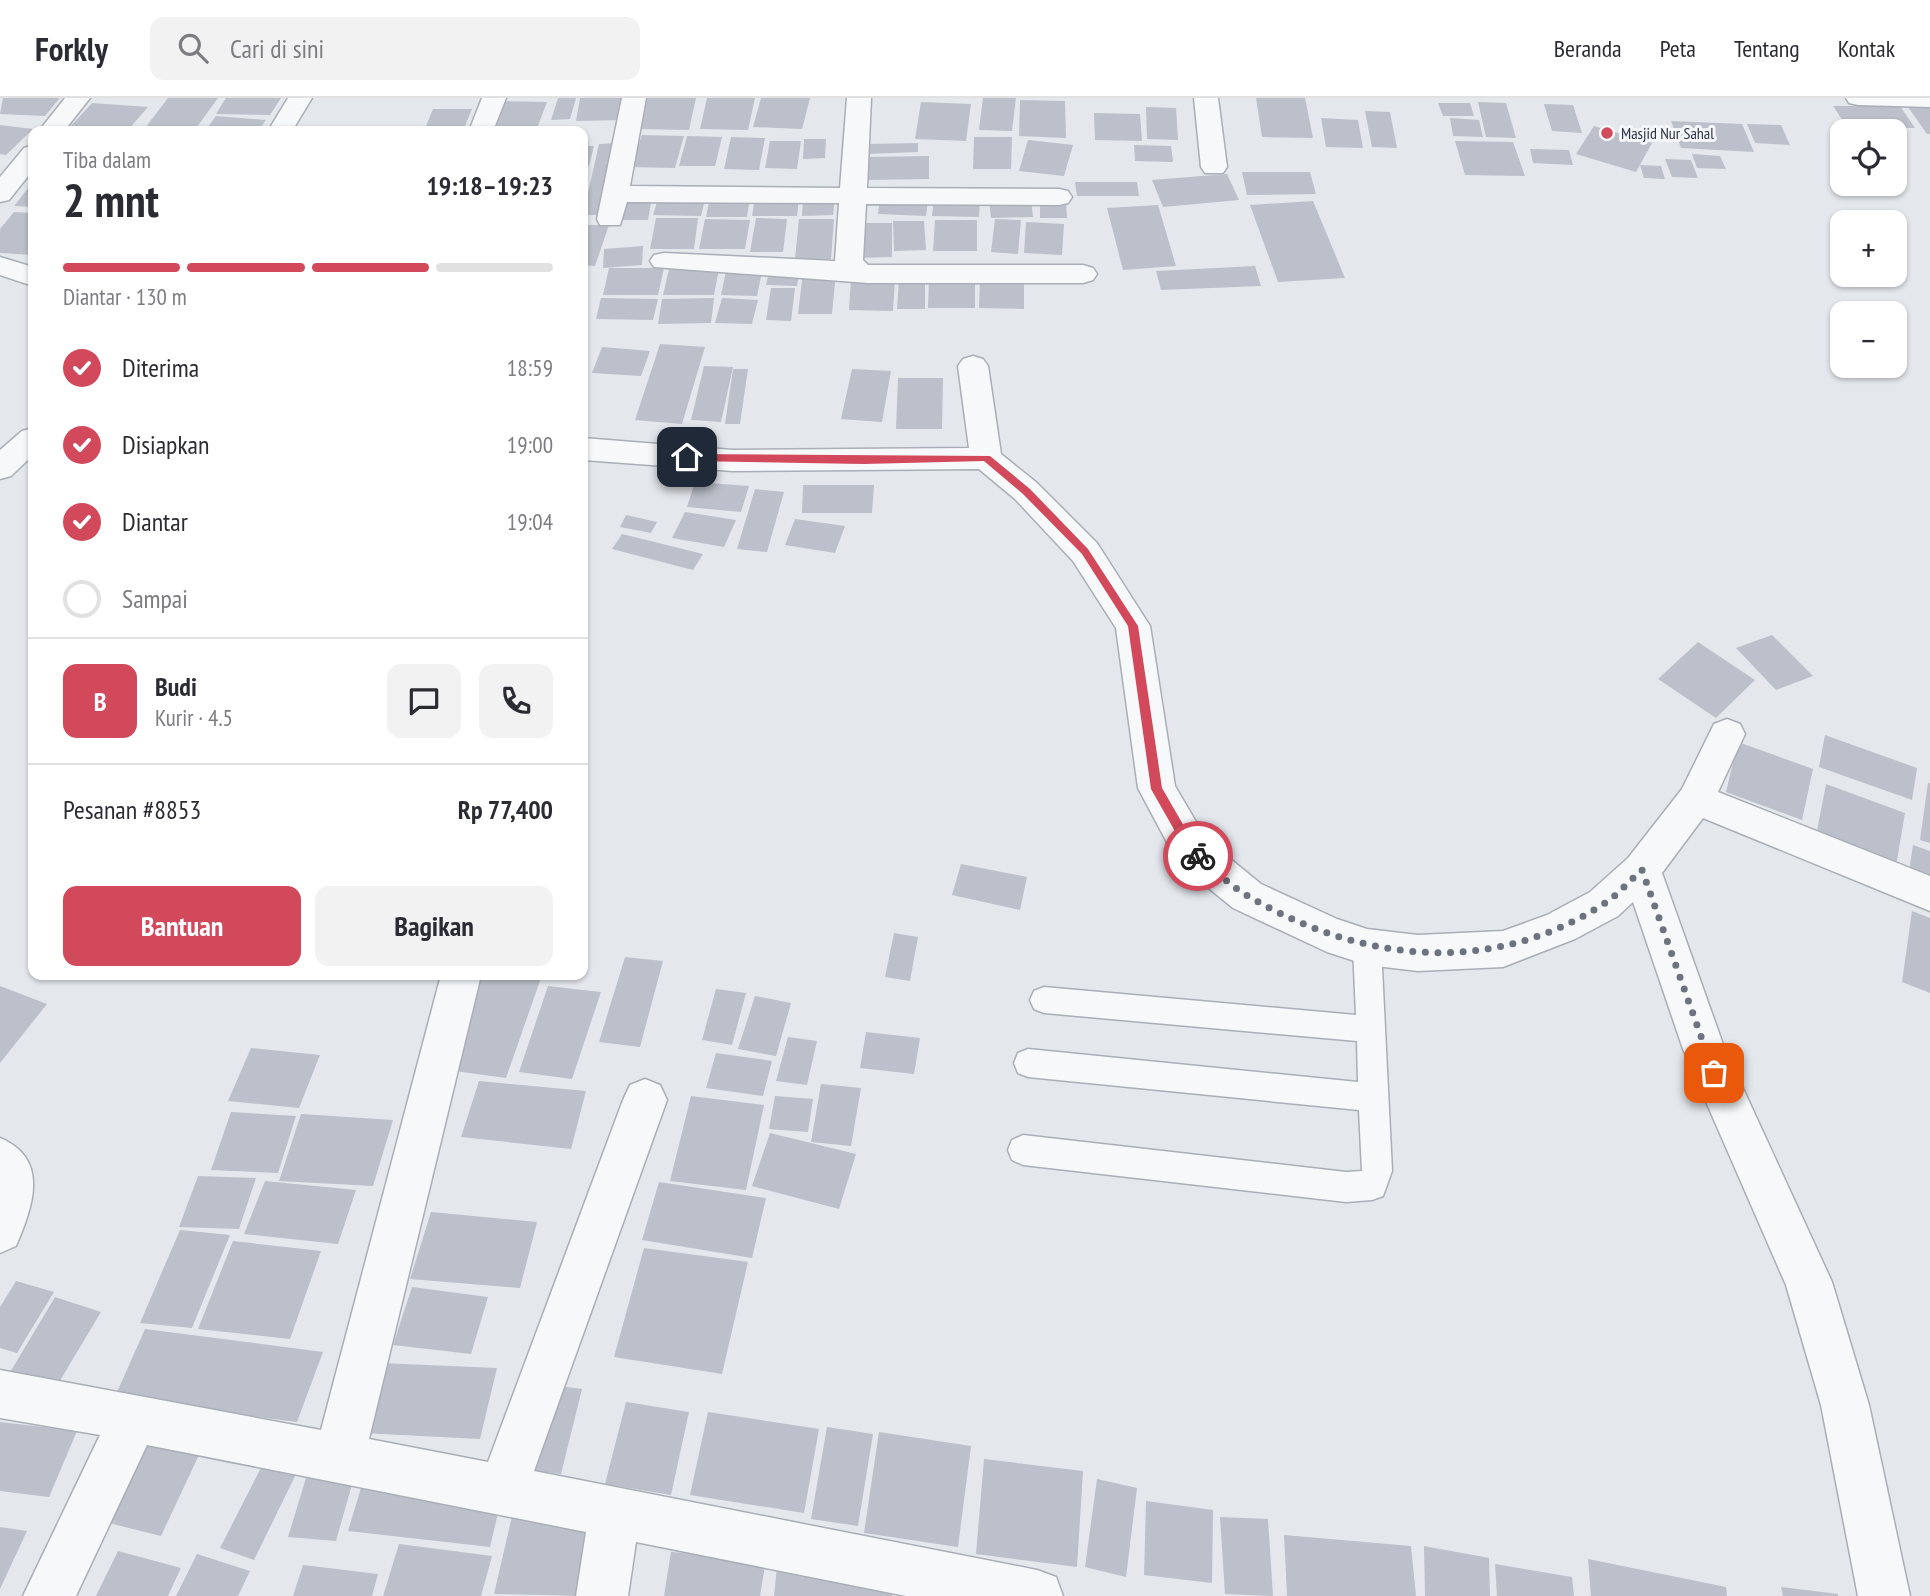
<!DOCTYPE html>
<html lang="id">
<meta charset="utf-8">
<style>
:root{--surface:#fff;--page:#f2f2f3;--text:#2b2b33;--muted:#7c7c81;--line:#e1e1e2;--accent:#d1495b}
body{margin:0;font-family:"PT Sans Narrow",sans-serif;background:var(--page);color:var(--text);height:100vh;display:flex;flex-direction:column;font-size:26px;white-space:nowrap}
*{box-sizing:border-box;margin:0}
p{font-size:23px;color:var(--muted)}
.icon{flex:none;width:38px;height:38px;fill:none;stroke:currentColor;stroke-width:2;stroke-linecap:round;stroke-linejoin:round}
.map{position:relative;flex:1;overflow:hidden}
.drawer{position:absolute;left:28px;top:28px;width:560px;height:854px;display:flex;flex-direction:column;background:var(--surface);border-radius:14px;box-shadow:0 2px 5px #0004}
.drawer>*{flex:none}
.tools{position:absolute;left:1830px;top:21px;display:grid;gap:14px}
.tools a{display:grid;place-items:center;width:77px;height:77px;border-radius:14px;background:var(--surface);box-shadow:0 2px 5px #0004;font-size:35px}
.pin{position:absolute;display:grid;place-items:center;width:60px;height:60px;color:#fff;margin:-30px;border-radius:14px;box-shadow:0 4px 10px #0006}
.courier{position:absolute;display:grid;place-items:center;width:70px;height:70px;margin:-35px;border:5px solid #d1495b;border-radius:50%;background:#fff;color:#222;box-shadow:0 2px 9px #0007}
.head em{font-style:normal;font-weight:700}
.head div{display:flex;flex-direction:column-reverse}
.head{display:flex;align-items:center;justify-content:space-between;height:119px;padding:0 35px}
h1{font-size:46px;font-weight:700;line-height:52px}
.bar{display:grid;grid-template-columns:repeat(4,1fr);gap:10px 7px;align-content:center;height:84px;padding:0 35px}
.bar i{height:9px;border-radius:5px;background:var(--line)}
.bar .active{background:var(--accent)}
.bar p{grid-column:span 4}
.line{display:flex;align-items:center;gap:18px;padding:0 35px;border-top:2px solid var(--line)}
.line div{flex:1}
.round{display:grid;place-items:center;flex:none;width:74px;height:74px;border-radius:14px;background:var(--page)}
ol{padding:0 35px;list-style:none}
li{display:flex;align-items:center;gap:21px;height:77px}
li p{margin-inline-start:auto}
li .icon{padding:7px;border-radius:50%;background:var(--accent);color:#fff;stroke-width:4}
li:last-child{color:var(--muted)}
li i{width:38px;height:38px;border:4px solid var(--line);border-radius:50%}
.action{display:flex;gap:14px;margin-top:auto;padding:14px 35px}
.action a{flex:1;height:80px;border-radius:14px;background:var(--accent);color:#fff;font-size:28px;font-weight:700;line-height:80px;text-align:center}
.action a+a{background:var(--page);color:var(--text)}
header{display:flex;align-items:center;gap:42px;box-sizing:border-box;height:98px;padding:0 35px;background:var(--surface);border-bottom:2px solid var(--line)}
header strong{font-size:33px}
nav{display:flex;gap:38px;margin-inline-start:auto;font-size:24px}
.search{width:490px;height:63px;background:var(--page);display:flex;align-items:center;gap:18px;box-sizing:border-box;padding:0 24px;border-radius:14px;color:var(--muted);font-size:26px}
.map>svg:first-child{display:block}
</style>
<header>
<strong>Forkly</strong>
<div class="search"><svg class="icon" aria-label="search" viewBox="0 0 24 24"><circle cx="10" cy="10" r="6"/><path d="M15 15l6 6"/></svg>Cari di sini</div>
<nav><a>Beranda</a><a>Peta</a><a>Tentang</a><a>Kontak</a></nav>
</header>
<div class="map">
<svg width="1930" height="1498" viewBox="0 0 1930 1498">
<rect width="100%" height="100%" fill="#e4e7ec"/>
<!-- building -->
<path fill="#bbc0ca" d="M3,0H60L45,18L0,16Z
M168,0H218L194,33L145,30Z
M226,0H281L270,17L216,16Z
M558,0H576L570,21L551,22Z
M580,0H627L624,22L576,23Z
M646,0H696L689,32L637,31Z
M707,0H755L748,32L700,31Z
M761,0H810L802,31L753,29Z
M983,0H1016L1012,33L979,32Z
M1256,0H1305L1313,40L1262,39Z
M1020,2L1065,3L1066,40L1019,38Z
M501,3L547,4L536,33H489Z
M921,4L971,6L966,43L915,41Z
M1478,4L1506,5L1516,40L1486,39Z
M92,5L148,9L127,33L68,31Z
M1438,5H1470L1474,18H1443Z
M1544,6L1573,7L1582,35L1552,33Z
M1833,8H1900L1915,30L1847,29Z
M1146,9L1176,10L1178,42L1147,41Z
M1908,9H1930V36H1927Z
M433,11H472L463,33H424Z
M1365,13L1390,14L1397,50L1372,49Z
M1094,15L1140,16L1142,43L1095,42Z
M216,18L266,22L258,33H205Z
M1321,20L1358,22L1363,50L1326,49Z
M1450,20L1479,22L1483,39L1453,38Z
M1671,23L1742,26L1754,54L1681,50Z
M1747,26L1781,27L1790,47L1755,45Z
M0,27L33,31L6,57L0,56Z
M1594,28L1652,45L1636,74L1576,56Z
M642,37L684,38L675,70L631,69Z
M687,38L722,39L715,68H679Z
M731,39L765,40L759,72L724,71Z
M974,39H1012L1011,71H973Z
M804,41H826L825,60L803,61Z
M1028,42L1073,47L1064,78L1019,73Z
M770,43H801L797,71L765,70Z
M1455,43L1513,44L1525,78L1465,77Z
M620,45L606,117H583L599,46Z
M918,45V54L867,56V46Z
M1134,47L1171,48L1173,64L1135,63Z
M583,48H594L589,68H583Z
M1530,51L1569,52L1573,67L1533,65Z
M1692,56L1720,58L1726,71L1697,70Z
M929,58V81L867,82V59Z
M1665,61L1691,62L1698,80L1672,79Z
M1640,67L1661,68L1665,81L1644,80Z
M1242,74H1310L1316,96L1247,97Z
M1227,76L1239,102L1163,109L1152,82Z
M1075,84H1137L1139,98H1077Z
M29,89H33V109L14,108Z
M622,99H652L648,122H617Z
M710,99L750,100L747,119H706Z
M755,100L799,101L797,118H752Z
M880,100L928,102L926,118L878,116Z
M658,101H705L701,118L653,117Z
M803,101H835L833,117L802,118Z
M934,101L980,102L979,119L932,118Z
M1031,101L1033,119L991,120L989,102Z
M1313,103L1345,180L1278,184L1250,107Z
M1040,104H1066L1067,120H1040Z
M1158,107L1176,168L1123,172L1107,110Z
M14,114L33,115V157L0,155V131Z
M656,120H698L694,151H650Z
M756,120L787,121L783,154H750Z
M705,121L750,122L745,151H699Z
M799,121H834L831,161H795Z
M995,121L1021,122L1018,156L991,154Z
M935,122H977V153H933Z
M893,123H924L926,152L894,153Z
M1026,124L1064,126L1062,157L1024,155Z
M858,125H892V159L857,160Z
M587,127H609L595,168L583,167V137Z
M643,148L642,167L603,170L604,151Z
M1255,168L1261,188L1161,192L1156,173Z
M609,170H664L658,197H603Z
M669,171H719L714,197H663Z
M726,173L762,174L757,198L721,197Z
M769,174L799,175L797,188L766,187Z
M803,174H836L832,216H798Z
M980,179H1024V211L979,210Z
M929,180H975V210H928Z
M851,181L895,182L893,213L849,212Z
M899,181H925V211H897Z
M771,190H795L791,223L766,222Z
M601,200L658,201L653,222L596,221Z
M714,200L711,225L658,226L662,201Z
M722,200L758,202L752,226L715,225Z
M660,246L705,249L682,326L635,322Z
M602,249L650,253L641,278L592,275Z
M704,268L733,269L721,324L691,322Z
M733,271H748L740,326H725Z
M852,271L891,273L882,324L841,321Z
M898,280H943L942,331H896Z
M695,384L749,388L741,414L687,409Z
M803,387H874L872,415H802Z
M755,391L784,394L767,454L737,451Z
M685,414L736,422L724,449L672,440Z
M626,417L657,424L651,435L620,429Z
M795,421L845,428L835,455L785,447Z
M622,436L703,456L693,472L612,451Z
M1772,537L1813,578L1776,592L1736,550Z
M1698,544L1755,582L1716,620L1658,581Z
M1825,637L1917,670L1912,702L1819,669Z
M1738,644L1813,671L1802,722L1726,694Z
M1928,685H1930V745L1920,742Z
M1826,686L1905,715L1895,774L1815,743Z
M1913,747L1930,753V789L1908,781Z
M961,766L1027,779L1020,812L952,797Z
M1912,813L1930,820V895L1902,884Z
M894,835L918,839L910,883L885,879Z
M625,859L663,863L640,949L599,944Z
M476,877H542L506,980L440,971Z
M0,888L47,906L0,965Z
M548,888L601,894L572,981L519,974Z
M716,891L746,895L732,947L702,942Z
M755,898L791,905L776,958L738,951Z
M866,934L920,940L914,976L860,970Z
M788,939L817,943L807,987L776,983Z
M251,950L320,957L299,1010L228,1003Z
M716,955L772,963L763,998L706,990Z
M479,983L586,993L571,1051L461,1039Z
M821,986L861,990L851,1048L811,1044Z
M691,998L764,1007L746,1092L670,1083Z
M775,998L813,1001L808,1034L769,1031Z
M231,1014L296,1018L278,1075L211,1072Z
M301,1016L393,1022L373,1088L279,1083Z
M770,1035L856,1056L839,1111L752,1088Z
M198,1078L256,1080L239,1131L179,1129Z
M265,1083L356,1092L338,1146L244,1136Z
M659,1084L766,1100L752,1160L642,1142Z
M431,1114L537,1124L520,1190L410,1181Z
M180,1132L230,1137L192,1230L140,1225Z
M233,1143L321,1153L290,1241L198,1231Z
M644,1150L748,1164L722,1276L614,1259Z
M16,1183L54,1194L17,1255L0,1250V1209Z
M412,1189L488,1199L471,1256L393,1247Z
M55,1199L101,1214L55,1291L9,1276Z
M145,1231L323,1254L297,1324L114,1301Z
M380,1265L497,1270L480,1341L362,1335Z
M543,1286L582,1291L561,1376L520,1371Z
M626,1304L689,1314L671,1397L605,1386Z
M708,1314L819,1331L804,1415L690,1397Z
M0,1324L77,1333L49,1399L0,1393Z
M827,1329L873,1336L858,1428L811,1421Z
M142,1330L205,1344L161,1438L97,1422Z
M879,1334L971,1348L958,1449L864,1435Z
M268,1356L301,1366L254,1462L220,1450Z
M984,1361L1083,1373L1077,1469L976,1456Z
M306,1380L353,1383L336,1443L288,1439Z
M364,1380L503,1394L490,1449L348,1433Z
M1097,1381L1137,1390L1126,1479L1085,1469Z
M1146,1403L1213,1412L1212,1485L1144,1477Z
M513,1414L605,1423L589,1498L494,1496Z
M1220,1419L1268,1421L1273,1498L1225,1496Z
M0,1429L27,1433L0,1491Z
M1284,1437L1411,1448L1416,1498H1287Z
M399,1446L492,1458L481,1498H383Z
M1424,1448L1489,1460L1490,1498H1425Z
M118,1453L181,1470L168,1498H96Z
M671,1454L766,1462L760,1498H664Z
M197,1456L250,1473L238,1498H176Z
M1588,1461L1726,1489L1727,1498H1591Z
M1495,1466L1572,1479L1574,1498H1497Z
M303,1467L378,1476L372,1498H293Z
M777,1469L894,1478L892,1498H774Z
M1781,1489L1838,1496V1498H1783Z"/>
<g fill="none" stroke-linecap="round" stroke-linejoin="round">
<defs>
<path id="lane" d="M1367,837L1377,840L1381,849L1392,1073L1383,1098L1372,1102L1346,1104L1023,1067L1012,1062L1008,1052L1012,1042L1023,1037L1346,1074L1362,1073L1359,1012L1028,979L1018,975L1014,965L1018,955L1028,951L1358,984L1357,943L1044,915L1034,911L1030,902L1034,893L1044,889L1356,917L1353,849L1357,840Z"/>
<path id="street" d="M65,0H90L64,33H39Z
M288,0H312L292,33H268Z
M482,0H506L493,33H469Z
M622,0H646L630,88L840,90L847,0H871L867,90L1059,91L1068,93L1072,99L1068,105L1059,107L866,106L863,162L868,167H1083L1093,170L1097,176L1093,182L1083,185H868L654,169L650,163L654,157L664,155L835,163L839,105L627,104L620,127H600L597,121Z
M1194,0H1218L1227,69L1223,75H1205L1201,69Z
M1846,0H1930V9L1858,7L1849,5Z
M33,47V72L9,102L0,104V79L24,50Z
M0,159L33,169V188L0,177Z
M973,258L983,261L988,268L1001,356L1037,385L1097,445L1150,528L1175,688L1206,741L1261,786L1337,821L1367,831L1418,837L1503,833L1547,817L1590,794L1628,760L1682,691L1714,626L1727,621L1740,626L1745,636L1718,694L1930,778V813L1703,720L1662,775L1724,949L1832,1184L1869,1307L1910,1498H1858L1821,1307L1786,1187L1683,951L1633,804L1618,818L1575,841L1503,869L1418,873L1367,867L1327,854L1233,810L1178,765L1138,690L1116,530L1073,463L1015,401L979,371L733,373L583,362V340L733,352L969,350L958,268L963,261Z
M33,330V357L11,378L0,381V352L22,333Z
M441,877H481L369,1341L488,1364L623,1002L630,987L645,981L660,987L667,1002L534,1373L1037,1472L1056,1479L1063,1498H906L636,1444L628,1498H576L586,1434L147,1347L76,1498H23L100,1337L0,1320V1272L321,1332Z
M0,1040C50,1061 33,1108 16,1148L0,1155Z"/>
</defs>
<!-- lane casing -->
<use href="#lane" stroke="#a9aeb7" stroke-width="3"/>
<!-- street casing -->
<use href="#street" stroke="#a9aeb7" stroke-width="3"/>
<!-- lane -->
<use href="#lane" fill="#f7f8fa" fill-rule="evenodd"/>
<!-- street -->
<use href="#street" fill="#f7f8fa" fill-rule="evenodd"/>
</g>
<!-- route -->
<path fill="#d1495b" d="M687,356L990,358L1030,391L1088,451L1138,528L1162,690L1196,749L1202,755V762H1194L1188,756L1151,691L1128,528L1082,456L1023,396L984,363L864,366L687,363L682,359Z"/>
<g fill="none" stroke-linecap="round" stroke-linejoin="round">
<!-- done -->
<path stroke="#6c737f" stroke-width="7" stroke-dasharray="0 12.6" d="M1198,758C1214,771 1230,788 1248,798C1360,864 1489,879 1602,807C1617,798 1629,783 1642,772L1714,975"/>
</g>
<!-- markers -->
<circle fill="#d1495b" stroke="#f4f6f9" stroke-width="2.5" cx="1607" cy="35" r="7"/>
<g text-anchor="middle" stroke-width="6" stroke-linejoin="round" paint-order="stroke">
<!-- far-poi labels -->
<g font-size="16" fill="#2b3445" stroke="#f4f6f9" text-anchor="start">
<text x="1621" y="41">Masjid Nur Sahal</text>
</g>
</g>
</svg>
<div class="tools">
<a><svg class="icon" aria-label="locate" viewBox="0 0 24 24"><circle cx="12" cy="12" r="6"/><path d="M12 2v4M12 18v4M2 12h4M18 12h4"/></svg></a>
<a>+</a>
<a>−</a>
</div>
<div class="pin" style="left:1714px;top:975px;background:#ea580c"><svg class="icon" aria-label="bag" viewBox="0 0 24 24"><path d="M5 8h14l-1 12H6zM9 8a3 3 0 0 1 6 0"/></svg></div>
<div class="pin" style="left:687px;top:359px;background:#1f2937"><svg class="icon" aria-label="home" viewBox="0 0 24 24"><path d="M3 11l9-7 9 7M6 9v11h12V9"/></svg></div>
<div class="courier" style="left:1198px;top:758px"><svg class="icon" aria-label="bike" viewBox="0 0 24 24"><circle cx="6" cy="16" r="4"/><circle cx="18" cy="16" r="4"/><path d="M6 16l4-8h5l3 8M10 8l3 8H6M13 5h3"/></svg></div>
<section class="drawer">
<div class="head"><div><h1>2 mnt</h1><p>Tiba dalam</p></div><em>19:18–19:23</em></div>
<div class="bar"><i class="active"></i><i class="active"></i><i class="active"></i><i></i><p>Diantar · 130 m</p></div>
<ol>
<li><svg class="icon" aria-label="check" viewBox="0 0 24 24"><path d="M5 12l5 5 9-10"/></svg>Diterima<p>18:59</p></li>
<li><svg class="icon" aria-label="check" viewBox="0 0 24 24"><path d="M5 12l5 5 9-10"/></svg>Disiapkan<p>19:00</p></li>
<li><svg class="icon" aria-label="check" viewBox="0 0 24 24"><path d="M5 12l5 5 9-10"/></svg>Diantar<p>19:04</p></li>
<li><i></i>Sampai</li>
</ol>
<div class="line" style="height:126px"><b class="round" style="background:var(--accent);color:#fff">B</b><div><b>Budi</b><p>Kurir · 4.5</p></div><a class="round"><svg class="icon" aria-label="chat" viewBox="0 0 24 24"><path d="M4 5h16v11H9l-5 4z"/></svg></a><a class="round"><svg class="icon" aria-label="phone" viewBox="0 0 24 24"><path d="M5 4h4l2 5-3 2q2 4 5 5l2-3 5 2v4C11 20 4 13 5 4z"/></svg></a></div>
<div class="line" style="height:91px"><div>Pesanan #8853</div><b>Rp 77,400</b></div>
<div class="action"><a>Bantuan</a><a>Bagikan</a></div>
</section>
</div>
